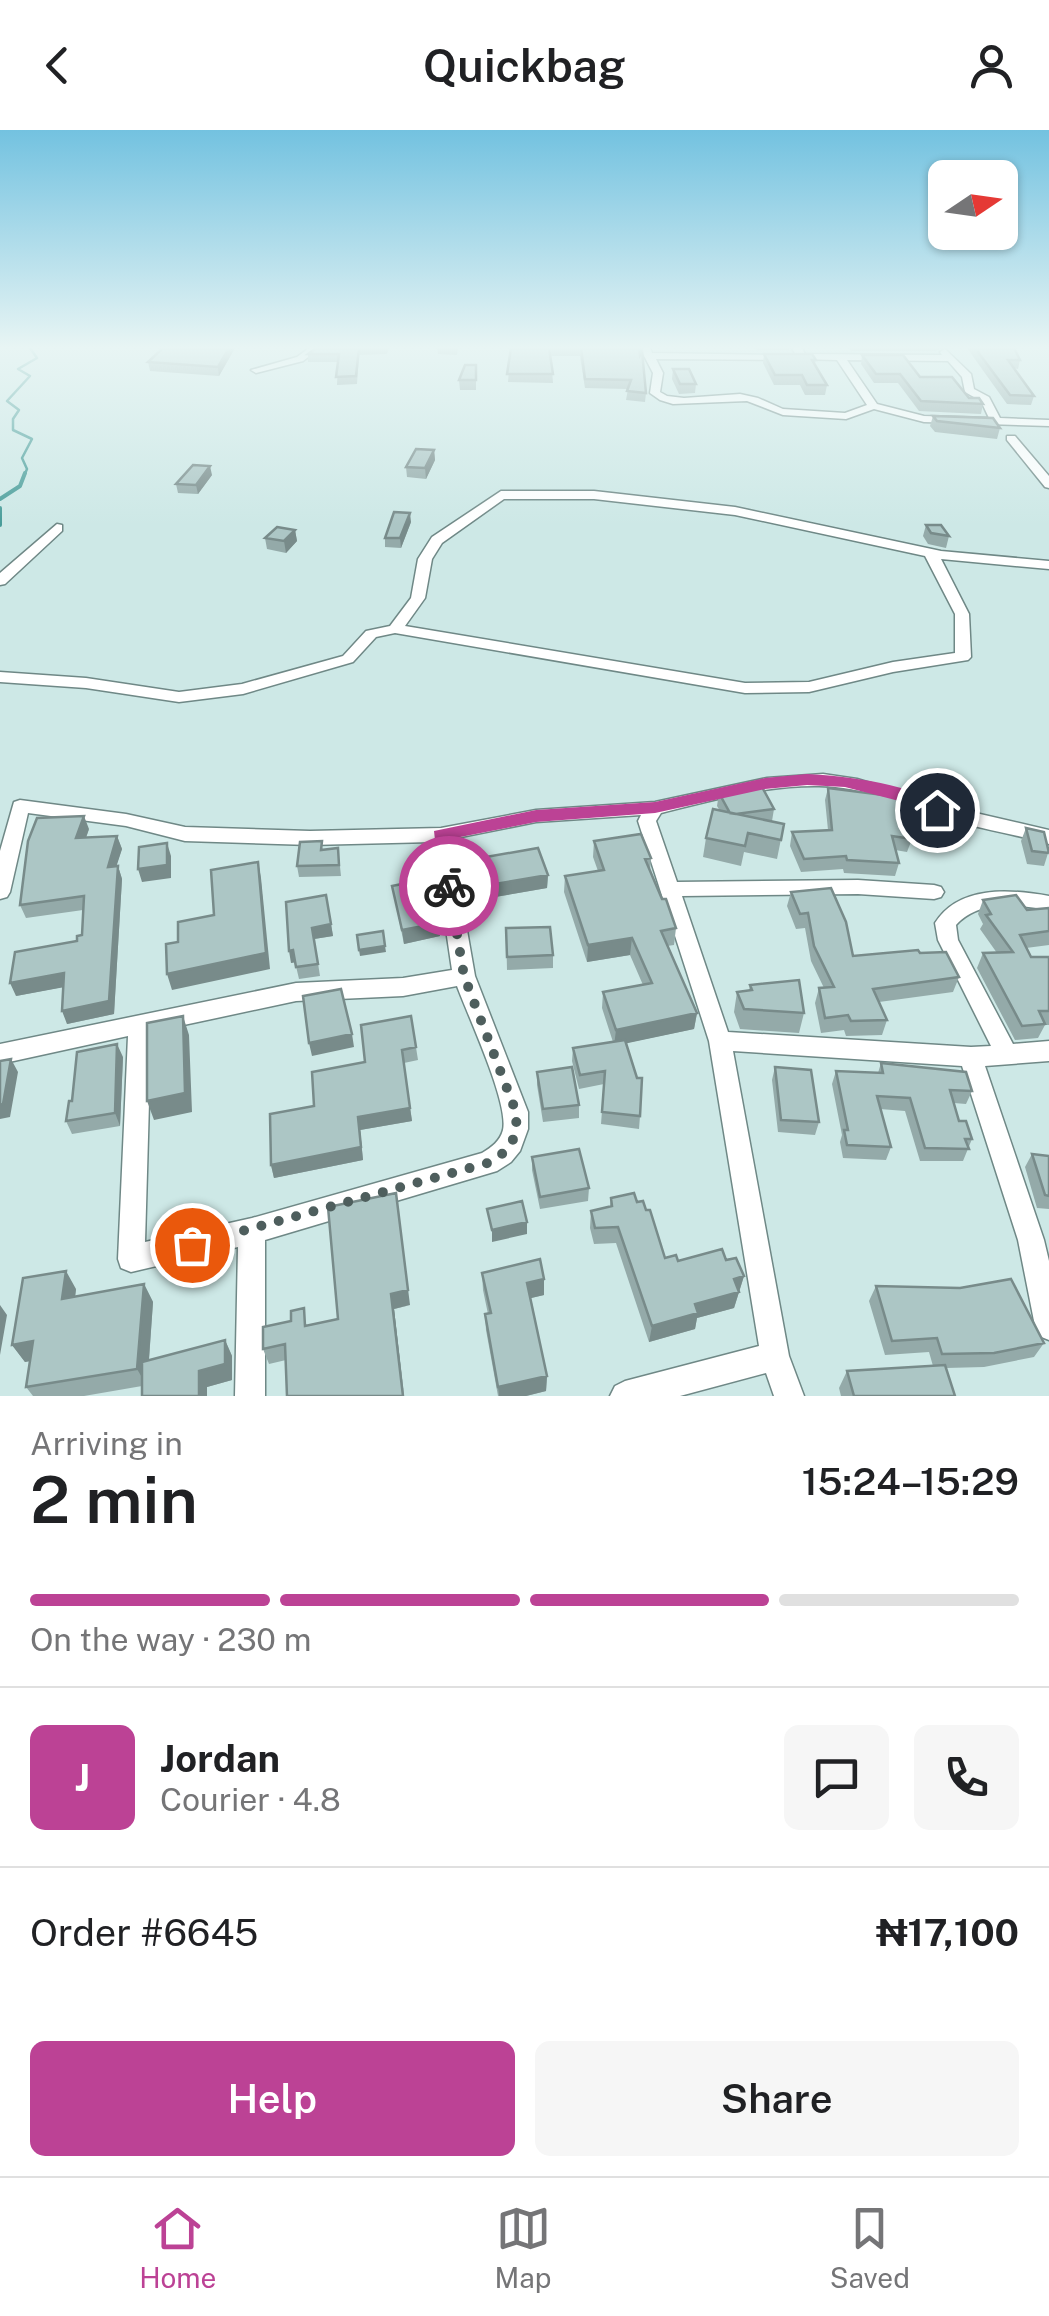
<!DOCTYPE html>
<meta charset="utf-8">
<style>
:root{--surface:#fff;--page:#f6f6f6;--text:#202124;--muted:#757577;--line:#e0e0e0;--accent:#bc4295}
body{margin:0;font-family:"Public Sans",sans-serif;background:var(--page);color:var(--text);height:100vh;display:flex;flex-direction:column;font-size:38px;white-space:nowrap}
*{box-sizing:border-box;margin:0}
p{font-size:32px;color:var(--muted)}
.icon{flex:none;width:55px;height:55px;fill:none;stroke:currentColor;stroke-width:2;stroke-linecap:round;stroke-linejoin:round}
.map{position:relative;height:1266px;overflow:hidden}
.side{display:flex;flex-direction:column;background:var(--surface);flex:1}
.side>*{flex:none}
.needle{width:65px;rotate:77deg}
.controls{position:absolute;left:928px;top:30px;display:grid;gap:20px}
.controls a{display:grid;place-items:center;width:90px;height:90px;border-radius:15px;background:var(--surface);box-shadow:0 2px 8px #0004;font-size:50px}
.pin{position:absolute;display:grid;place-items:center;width:85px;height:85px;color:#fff;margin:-42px;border:5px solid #fff;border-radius:50%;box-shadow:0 2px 10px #0007}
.courier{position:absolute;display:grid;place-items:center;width:100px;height:100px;margin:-50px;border:8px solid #bc4295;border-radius:50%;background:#fff;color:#222;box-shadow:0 2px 12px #0007}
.head em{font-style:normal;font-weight:600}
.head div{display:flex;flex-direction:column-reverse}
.head{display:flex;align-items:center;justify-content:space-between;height:170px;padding:0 30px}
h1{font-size:65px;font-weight:600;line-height:75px}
.bar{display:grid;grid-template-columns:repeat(4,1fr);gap:15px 10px;align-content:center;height:120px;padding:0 30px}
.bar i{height:12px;border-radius:8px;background:var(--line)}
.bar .selected{background:var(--accent)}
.bar p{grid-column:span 4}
.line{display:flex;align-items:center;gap:25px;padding:0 30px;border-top:2px solid var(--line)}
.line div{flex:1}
.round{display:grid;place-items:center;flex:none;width:105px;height:105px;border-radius:15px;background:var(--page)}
.button{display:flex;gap:20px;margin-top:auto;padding:20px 30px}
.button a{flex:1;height:115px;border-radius:15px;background:var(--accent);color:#fff;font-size:40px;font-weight:600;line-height:115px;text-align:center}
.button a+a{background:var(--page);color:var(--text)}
header{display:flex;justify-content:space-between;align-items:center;height:130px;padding:0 30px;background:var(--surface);font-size:45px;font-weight:600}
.menu{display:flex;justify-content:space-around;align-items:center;height:140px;border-top:2px solid var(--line);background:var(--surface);font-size:28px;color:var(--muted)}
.menu a{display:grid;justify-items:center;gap:5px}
.menu .selected{color:var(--accent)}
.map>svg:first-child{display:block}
</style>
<header><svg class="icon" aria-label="back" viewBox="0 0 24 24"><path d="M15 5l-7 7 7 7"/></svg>Quickbag<svg class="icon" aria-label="person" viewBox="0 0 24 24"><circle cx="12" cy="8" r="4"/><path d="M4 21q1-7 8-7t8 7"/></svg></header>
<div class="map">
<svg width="1049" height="1266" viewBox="0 0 1049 1266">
<rect width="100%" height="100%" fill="#cde8e6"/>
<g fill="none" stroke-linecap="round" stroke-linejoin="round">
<!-- stream-far1 -->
<path stroke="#489c99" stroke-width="2.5" d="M24,346L27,339L22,328L32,309L13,300V289L19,280L7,271L30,246L18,239L37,228L30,218"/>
<!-- stream -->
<path stroke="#489c99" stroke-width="4" d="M0,369L20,356L25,343
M0,378V395"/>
<defs>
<path id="minor" d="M309,218H320L303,231L256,243L251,240L297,227Z
M640,218H650L652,223L789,225L791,227L786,230L656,229L663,243L660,262L667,266L684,268L740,264L758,268L783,279L845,283L867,275L837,230L798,229L792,218H802L805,224L942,225L940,222L945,219L971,244L974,259L989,267L1000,288L1049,290V296L924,292L874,279L846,289L783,285L747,271L673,274L660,270L650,263L653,243ZM847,230L948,231L962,247L965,262L981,271L989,288L924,286L877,274Z
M1007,306H1015L1049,346V358L1045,357L1007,310Z
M501,361H594L735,377L941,421L1049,431V439L941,429L969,484L971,527L968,530L893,542L809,562L745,563L395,503L376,507L353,532L243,564L179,572L86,558L0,552V542L86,548L179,562L242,554L343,526L366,501L390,496L411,468L418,429L432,407ZM504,369H594L735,385L925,426L955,484V523L893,532L809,552L745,553L405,496L425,468L432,429L442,413Z
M57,394L62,395V401L5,454L0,455V443Z
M823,644L857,649L954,678L1049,700V714C1015,704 979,699 945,688C903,676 863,656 819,656C766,655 713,670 661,683L656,691L677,752L858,750L934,755L941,757L944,762L941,767L934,769L858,764L682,766L728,902L971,917L991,916L938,810L935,793C959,755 1010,759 1049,766V780C1018,775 980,769 956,795L958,810L1013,914L1049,911V931L985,936L1044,1110L1049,1131V1210L1039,1206L1035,1196L1018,1110L962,936L733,921L789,1226L804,1266H774L766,1243L680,1266H610L615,1256L625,1251L759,1216L709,911L638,691L641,685L536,692L451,709L475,846L528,982V999L520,1021L511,1032L497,1041L265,1110V1266H235L238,1117L131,1142L121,1138L118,1129L128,906L0,934V914L296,853L403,848L452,840L433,712L310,715L185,711L126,696L28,683L10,762L7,767L0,769V721L14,672L20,670L126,684L185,697L310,701L441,698L536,680L655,672L767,648ZM457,856C468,886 509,973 503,1000C500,1011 492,1017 482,1023L252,1088L145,1112L151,902L296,871L403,866Z"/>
</defs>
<!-- minor casing -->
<use href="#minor" stroke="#6f8886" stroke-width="3"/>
<!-- minor -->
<use href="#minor" fill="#fff" fill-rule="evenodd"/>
</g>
<!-- wall -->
<path fill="#94aaa9" d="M235,218L219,246L150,241L148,232Z
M316,218H389L387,224L359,225L357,254L337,255L338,232H308V224Z
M437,218H458L457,225L438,224Z
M511,218H639L646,263L645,272L626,270L628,259L585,258L580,226H551L553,253L508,252Z
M755,218H789V220H757Z
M849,218H942L936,221H851Z
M967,218H1014L1020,230L1018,239L1014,238L1034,266L1031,275L1007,274Z
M764,224L816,230L815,234L827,255L825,265H805L800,255H774L763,233Z
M862,225L920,247L983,274L981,284L919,281L898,253H874L861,234Z
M476,235V260H460L459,250Z
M673,239L696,254L695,263L679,264L672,249Z
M933,286L1000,298L997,309L935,302L930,296Z
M434,320L435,330L426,349L407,347L406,337Z
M212,345L198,364L178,363L176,354Z
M411,392L401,418L385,417V408Z
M926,395L949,406L946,418L928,414L923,406Z
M295,400L297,411L286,423L267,419L265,408Z
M828,658L912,709L907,722L895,720L899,733L895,746L844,743L843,739L801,742L790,716L792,702L828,700L825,670Z
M719,663L774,679L772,691L784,694L777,729L744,722L741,736L703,727L706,708L720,681L717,676Z
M1026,698L1049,720L1044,736L1027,734L1021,711Z
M89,699L86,708L117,706L122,719L116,736H118L122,749L114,884L67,894L63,857L16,866L82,805L83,780L26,788L20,775Z
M594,711L651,728L650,741L676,798L674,815L667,816L697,883L694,899L626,913L640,986L639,999L601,994L604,954L579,959L572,931L573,918L613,912L602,878L603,862L643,855L630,825L587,832L564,762L565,746L598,741L593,727Z
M338,718L341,746L299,747L297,736L324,720Z
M486,727L548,745L547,758L495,767L487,740Z
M392,756L440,806L404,814Z
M791,762L853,826L920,823L959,847L953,862L879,872L887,890L882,905L846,906L844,900L821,903L815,873L819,858H824L811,831L805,798L796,799L787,776Z
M326,765L333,806L314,809L320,846L299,849L295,832L291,833Z
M983,770L1027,780L1049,778V815L1026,818L1031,827H1049V895H1045L1038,908L1015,910L977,838L983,823H997L980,799L983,794L978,784Z
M506,798L553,825V838L507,840Z
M750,855L804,883L799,903L740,899L734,882L737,862L749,861Z
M411,886L418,930L404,933L412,991L360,1000L363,1030L274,1048L271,1035L314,976L365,932Z
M123,927L120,996L72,1004L66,991Z
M881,933L972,961L966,974L954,973L959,991L972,1009L963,1031H920L905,981L880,979L891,1017L886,1030L843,1028L840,1012L842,1005L832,954L836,941L878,943Z
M775,937L819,992L815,1005L778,1002L772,950Z
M537,942L579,975V988L543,992L537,955Z
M1032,1024L1049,1026V1079L1037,1078L1025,1037Z
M532,1027L589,1058L588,1071L540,1079L532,1040Z
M611,1068L637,1072L646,1080L665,1128L678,1131L726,1130L744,1146L734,1178L697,1188L695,1199L649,1212L616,1113L594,1114L590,1098L591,1081L610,1076Z
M482,1143L544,1149V1165L531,1168L547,1246L546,1261L526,1266H498L486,1200L485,1184H488L483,1160Z
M144,1154L153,1172L149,1230L225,1210L232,1226V1250L207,1257V1266H142V1256L84,1266H33L26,1257L30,1231L25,1232L12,1215L76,1159L75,1166Z
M876,1156L1044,1213L1034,1227L984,1237L946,1238L955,1266H841L839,1258L847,1241L933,1236L929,1222L885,1225L869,1171Z
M410,1175L394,1179L404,1266H287L286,1230L269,1234L263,1219L291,1191L308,1195Z"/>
<!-- shaded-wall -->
<path fill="#788b8a" d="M229,218H235L219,246L218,237Z
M434,320L435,330L426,349L425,338Z
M210,336L212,345L198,364L196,355Z
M410,383L411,392L401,418L400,408Z
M295,400L297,411L286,423L284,411Z
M84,686L89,699L81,721L76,708Z
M117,706L122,719L112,750L108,737Z
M167,713L171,726V748L142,752L138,739Z
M258,732L261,748L270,839L172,860L167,844Z
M118,736L122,749L114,884L67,894L62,881Z
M548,745L547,758L495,767V754Z
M439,793L440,806L404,814L402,800Z
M331,794L333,806L314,809L320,846L312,798Z
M632,808L630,825L587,832L588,815Z
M385,816L386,822L360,826L359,820Z
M293,820L296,832L291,833L289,821Z
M64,843L70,856L16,866L10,853Z
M697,883L694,899L614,916L616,900Z
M183,886L189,905L192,982L154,990L147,971Z
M352,904L354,917L312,926L309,913Z
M117,914L123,927L120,996L115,983Z
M11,929L18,942L10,987L0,989V975Z
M410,978L412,991L360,1000L363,1030L274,1048L271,1035L358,987Z
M396,1063L410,1175L394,1179L404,1266L391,1164Z
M527,1092V1104L492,1112V1100Z
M66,1141L76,1159L73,1186L62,1169Z
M744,1146L739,1162L729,1165L734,1149Z
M544,1149V1165L527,1169V1153Z
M144,1154L153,1172L147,1256L137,1239Z
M739,1162L734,1178L697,1188L695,1199L649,1212L652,1196L695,1174Z
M0,1175L7,1185L0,1225Z
M225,1210L232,1226V1250L207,1257V1266H199V1241Z
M33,1211L45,1228L25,1232L12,1215Z
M547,1246L546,1261L526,1266H499L498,1257Z"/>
<!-- building -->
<path fill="#acc6c5" stroke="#788b8a" stroke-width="2.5" d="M163,218H229L218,237L148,232Z
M316,218H359L356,246L336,247L339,224H308Z
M511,218H549L553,244H507Z
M558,218H639L640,225L642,221L646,263L627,261L631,250L585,249L581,218Z
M975,218H1014L1020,230H1008L1034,266L1010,265Z
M764,224H812L816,230H812L827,255H807L802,245H775Z
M862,225H903L920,247H952L969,268H979L983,274L921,271L900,244H876Z
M465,235H476V250H459Z
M673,239H689L696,254H680Z
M933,286L993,288L1000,298L937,291Z
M416,319L434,320L425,338L406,337Z
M193,335L210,336L196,355L176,354Z
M394,382L410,383L400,408H385Z
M926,395H941L949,406L931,403Z
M277,397L295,400L284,411L265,408Z
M762,657L774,679L736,684L730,683L719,663Z
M828,658L907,668L912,709L892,706L899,733L847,730L846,726L804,729L792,702L832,700Z
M713,679L784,694L781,710L748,703L745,716L706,708Z
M84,686L76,708L117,706L108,737L118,736L109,871L62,881L64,843L10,853L15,822L77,811V806L82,805L84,766L20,775L28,711L37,688Z
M1026,698L1044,702L1049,723L1032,721Z
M641,704L651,728L645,729L662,769H666L676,798L661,801L697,883L616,900L603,862L652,853L632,808L588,815L565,746L604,740L594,711Z
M322,711L321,720L338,718L339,735L297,736L300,712Z
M167,713V735L138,739L139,717Z
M538,718L548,745L495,754L486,727Z
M258,732L266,823L167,844L166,814L178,812V792L214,785L211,740Z
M427,749L439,793L402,800L392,756Z
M831,758L846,792L853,826L918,820L920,823L946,822L959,847L873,859L887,890L851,891L848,885L825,888L819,858L834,857L814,816L808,783L800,784L791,762Z
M326,765L331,794L312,798L318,834L296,837L293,820L289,821L286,772Z
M1016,765L1027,780L1049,778V801L1020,805L1031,827H1049V881H1039L1045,894L1022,896L983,823L1013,822L986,785L991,784L983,770Z
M550,797L553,825L507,827L506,798Z
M383,801L385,816L359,820L357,805Z
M799,850L804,883L744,879L737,862L752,860L750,855Z
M341,859L352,904L309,913L303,866Z
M183,886L185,963L147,971V893Z
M411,886L416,917L402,920L410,978L358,987L361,1017L271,1035L270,984L314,976L312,942L365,932L361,895Z
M625,910L637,948H642L640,986L602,982L605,941L580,945L573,918Z
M117,914L115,983L66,991L69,971H72L77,922Z
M11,929L3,974L0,975V931Z
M881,933L966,942L972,961L950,960L959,991H966L972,1009H965L969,1019L925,1018L910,968L877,966L891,1017L847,1015L844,1000H848L836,941L883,943Z
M572,937L579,975L543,979L537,942Z
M775,937L811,940L819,992L781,990Z
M579,1019L589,1058L540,1067L532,1027Z
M1032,1024L1049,1026V1066L1045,1065Z
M396,1063L408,1160L391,1164L403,1266H287L285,1214L263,1219V1197L291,1191V1181L304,1178L305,1196L338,1189L328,1077Z
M634,1063L637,1072L643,1071L646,1080H650L665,1128L676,1125L678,1131L722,1119L726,1130L736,1128L744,1146L734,1149L739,1162L695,1174L698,1183L652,1196L618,1097L595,1098L591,1081L612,1076L611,1068Z
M522,1071L527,1092L492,1100L487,1079Z
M540,1129L544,1149L527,1153L547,1246L498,1257L485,1184L491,1183L482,1143Z
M66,1141L62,1169L144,1154L137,1239L26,1257L33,1211L12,1215L23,1148Z
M1011,1149L1044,1213L994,1223L942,1224L937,1208L892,1211L876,1156L960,1158Z
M225,1210V1234L199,1241V1266H142V1232Z
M945,1235L955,1266H854L847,1241Z"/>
<!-- sky -->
<linearGradient id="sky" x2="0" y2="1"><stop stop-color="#73c2e0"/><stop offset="0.55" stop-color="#e8f5f4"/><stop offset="1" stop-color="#e8f5f4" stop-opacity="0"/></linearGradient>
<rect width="1049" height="395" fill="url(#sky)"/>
<!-- route -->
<path fill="#bc4295" d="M807,644C845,646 919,654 946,680L937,686L903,672L845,657L807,655L765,659L655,683L536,692L450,709L458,756L449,763L440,756L434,701L536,680L655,672L765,648Z"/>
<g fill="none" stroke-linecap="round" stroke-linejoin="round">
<!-- done -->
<path stroke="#4e5e5d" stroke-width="10" stroke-dasharray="0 18" d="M192,1115L488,1033C511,1021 518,1008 516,982L464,846L449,756"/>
</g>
</svg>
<div class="controls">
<a><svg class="needle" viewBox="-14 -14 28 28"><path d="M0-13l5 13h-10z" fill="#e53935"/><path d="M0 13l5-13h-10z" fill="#757577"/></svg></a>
</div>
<div class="pin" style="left:192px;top:1115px;background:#ea580c"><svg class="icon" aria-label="bag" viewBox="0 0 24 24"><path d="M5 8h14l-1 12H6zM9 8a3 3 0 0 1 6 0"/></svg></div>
<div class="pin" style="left:937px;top:680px;background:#1f2937"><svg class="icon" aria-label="home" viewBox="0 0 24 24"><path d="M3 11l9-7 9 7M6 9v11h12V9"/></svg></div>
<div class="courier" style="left:449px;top:756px"><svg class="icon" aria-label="bike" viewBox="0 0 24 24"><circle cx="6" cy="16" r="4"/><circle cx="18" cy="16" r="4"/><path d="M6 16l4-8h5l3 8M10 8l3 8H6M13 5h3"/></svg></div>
</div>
<section class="side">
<div class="head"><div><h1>2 min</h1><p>Arriving in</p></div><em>15:24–15:29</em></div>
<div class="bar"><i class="selected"></i><i class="selected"></i><i class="selected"></i><i></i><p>On the way · 230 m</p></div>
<div class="line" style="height:180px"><b class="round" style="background:var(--accent);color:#fff">J</b><div><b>Jordan</b><p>Courier · 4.8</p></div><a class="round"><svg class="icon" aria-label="chat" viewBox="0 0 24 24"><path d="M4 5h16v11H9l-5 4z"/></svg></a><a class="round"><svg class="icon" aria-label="phone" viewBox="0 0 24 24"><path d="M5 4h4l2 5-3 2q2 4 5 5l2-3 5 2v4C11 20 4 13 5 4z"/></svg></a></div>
<div class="line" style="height:130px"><div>Order #6645</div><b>₦17,100</b></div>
<div class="button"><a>Help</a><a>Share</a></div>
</section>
<nav class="menu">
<a class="selected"><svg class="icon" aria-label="home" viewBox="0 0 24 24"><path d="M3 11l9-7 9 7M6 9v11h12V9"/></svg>Home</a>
<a><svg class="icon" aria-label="map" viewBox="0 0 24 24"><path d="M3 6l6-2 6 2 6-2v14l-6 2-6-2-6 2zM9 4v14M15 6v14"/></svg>Map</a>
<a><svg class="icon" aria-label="saved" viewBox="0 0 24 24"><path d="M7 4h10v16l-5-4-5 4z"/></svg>Saved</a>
</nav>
